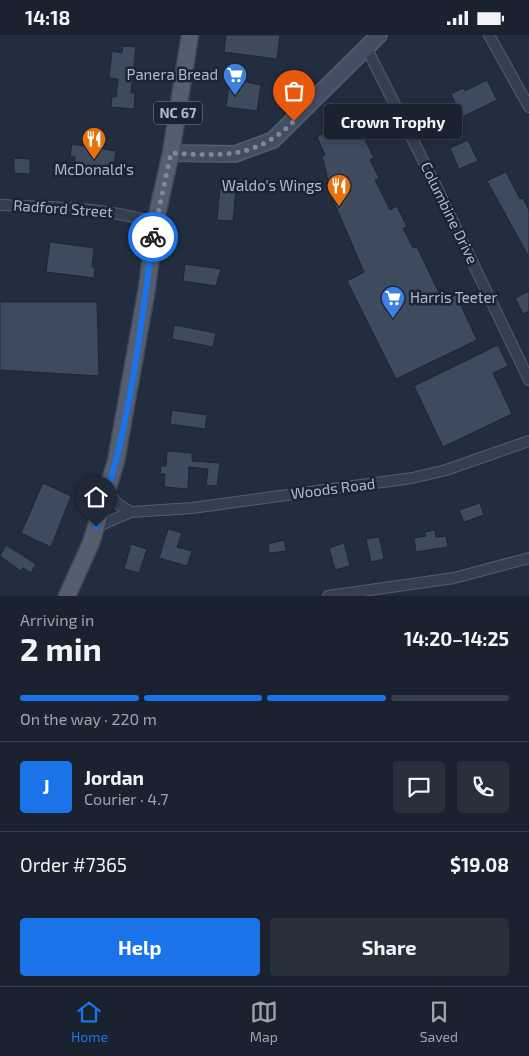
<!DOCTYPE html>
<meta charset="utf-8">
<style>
:root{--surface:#1a222f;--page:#272f3b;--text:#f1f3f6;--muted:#9fa4aa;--line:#383f4b;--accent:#1a73e8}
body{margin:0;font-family:"Exo 2",sans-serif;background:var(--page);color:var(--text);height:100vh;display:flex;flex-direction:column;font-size:19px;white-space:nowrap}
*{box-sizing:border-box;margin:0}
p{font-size:16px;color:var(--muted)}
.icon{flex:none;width:28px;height:28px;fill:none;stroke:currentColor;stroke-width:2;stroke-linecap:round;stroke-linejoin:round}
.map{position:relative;height:561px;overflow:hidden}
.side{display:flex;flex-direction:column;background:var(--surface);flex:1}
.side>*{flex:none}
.pin{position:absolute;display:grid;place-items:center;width:42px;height:42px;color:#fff;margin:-51px -21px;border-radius:50% 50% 50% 0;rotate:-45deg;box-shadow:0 0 5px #0007}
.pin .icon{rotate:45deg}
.courier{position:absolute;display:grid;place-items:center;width:50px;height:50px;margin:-25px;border:4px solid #1a73e8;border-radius:50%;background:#fff;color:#222;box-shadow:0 1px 6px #0007}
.bubble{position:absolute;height:35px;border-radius:5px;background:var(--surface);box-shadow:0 2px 8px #0003,0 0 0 1px var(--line);font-size:16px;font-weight:700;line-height:35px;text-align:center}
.summary em{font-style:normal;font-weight:700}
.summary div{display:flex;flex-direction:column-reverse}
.summary{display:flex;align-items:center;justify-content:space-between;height:85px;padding:0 20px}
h1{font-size:32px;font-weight:700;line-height:38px}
.bar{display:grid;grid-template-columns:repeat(4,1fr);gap:8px 5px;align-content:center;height:60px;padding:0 20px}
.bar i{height:6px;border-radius:4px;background:var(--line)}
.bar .active{background:var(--accent)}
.bar p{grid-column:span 4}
.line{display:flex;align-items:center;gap:12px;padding:0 20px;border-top:1px solid var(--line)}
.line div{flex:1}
.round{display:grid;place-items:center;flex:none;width:52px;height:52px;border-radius:5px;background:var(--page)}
.action{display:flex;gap:10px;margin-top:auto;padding:10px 20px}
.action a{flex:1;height:58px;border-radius:5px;background:var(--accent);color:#fff;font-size:20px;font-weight:700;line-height:58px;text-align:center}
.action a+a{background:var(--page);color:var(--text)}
.status{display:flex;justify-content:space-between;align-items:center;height:35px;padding:0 25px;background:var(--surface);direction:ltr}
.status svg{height:14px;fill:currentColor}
.dock{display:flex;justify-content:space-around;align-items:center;height:70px;border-top:1px solid var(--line);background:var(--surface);font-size:14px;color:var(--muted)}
.dock a{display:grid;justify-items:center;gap:2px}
.dock .active{color:var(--accent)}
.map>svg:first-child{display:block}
</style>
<div class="status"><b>14:18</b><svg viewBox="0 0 49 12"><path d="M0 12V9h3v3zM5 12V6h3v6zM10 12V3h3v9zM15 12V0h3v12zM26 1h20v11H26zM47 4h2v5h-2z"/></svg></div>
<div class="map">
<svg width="529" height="561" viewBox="0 0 529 561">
<rect width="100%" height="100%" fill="#222d3f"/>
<!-- building -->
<path fill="#3e4b5f" stroke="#1d2636" d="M226,0H280L277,24L224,17Z
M123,11L136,12L131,58H135L134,74L111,72L112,61L116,62L118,44L109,43L112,16L122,18Z
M237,45L261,50L257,76L226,72L229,50L235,51Z
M487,45L497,65L462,82L451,59L463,53L465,56Z
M351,84L359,103L363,101L374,123L370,125L379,143L375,145L390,175L397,171L407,192L403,193L413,213L417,212L443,266L456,260L477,305L396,344L347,246L364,237L333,165L322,121L325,120L317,102Z
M468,105L478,126L459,134L450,113Z
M91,108L103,110V114L116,116L113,136L74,129L75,122L70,121L72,109L84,111V109L91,110Z
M14,123L30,124V139L14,138Z
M506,137L520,164L523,163L529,175V222L487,146Z
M220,153L236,154L233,186L217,185Z
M50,207L94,213L92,232H95L94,243L46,237Z
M185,229L221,234L216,251L183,246Z
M529,256V276L523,279L515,263Z
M0,267H97L99,341L0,335Z
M174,290L216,298L213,312L172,304Z
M498,310L508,331L493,338L512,379L443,412L414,351Z
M172,375L207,380L205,394L170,389Z
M167,416L192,418V426L220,428L217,451L206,450L208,434L189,432L188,454L164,452L165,439H160L161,431H166Z
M43,448L71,461L51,512L21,498Z
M480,468L484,480L464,487L459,475Z
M168,494L182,498L177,512L192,516L187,531L159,523Z
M435,495L436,502L446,501L448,512L416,517L414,503L426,501L425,497Z
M379,502L384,524L371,527L366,504Z
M284,505L286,516L269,518L268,509Z
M344,508L350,531L335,535L329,513Z
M131,509L147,514L139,538L124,534Z
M6,510L36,529L31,538L23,533L21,536L0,521Z"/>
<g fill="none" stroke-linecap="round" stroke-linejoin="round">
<defs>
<path id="street" d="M489,0L529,72
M366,12L434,147L529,345
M0,170C52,172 105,172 155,188
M108,457L118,469L131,477
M96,492L131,477L192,473L412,443L446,435L529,406
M328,561L454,543L529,523"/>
<path id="secondary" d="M171,118L235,119L273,105L379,0"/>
<path id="primary" d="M67,561L91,508L116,426L147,253L155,188L171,118L190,0"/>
</defs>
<!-- street casing -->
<use href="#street" stroke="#545d6d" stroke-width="12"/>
<!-- secondary casing -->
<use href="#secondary" stroke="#545d6d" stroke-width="18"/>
<!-- primary casing -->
<use href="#primary" stroke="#3f4858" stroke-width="19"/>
<!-- street -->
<use href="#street" stroke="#363f4f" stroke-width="10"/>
<!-- secondary -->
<use href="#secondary" stroke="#444e62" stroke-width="15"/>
<!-- primary -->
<use href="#primary" stroke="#545e6f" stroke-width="16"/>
</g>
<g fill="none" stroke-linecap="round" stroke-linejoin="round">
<!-- done -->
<path stroke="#808999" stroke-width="5" stroke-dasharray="0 9" d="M153,202L171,118C221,121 256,124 294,86"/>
<!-- route -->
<path stroke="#1a73e8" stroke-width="6" d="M96,492C129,399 140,299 153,202"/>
</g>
<!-- icons -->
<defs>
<symbol id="supermarket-pin" viewBox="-11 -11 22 30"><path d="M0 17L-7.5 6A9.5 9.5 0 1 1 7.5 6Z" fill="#3f7fe0" stroke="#1b2434"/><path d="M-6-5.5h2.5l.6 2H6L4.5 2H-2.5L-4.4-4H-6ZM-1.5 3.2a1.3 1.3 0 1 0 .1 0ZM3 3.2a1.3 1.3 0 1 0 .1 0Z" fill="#fff"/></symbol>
<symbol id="restaurant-pin" viewBox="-11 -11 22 30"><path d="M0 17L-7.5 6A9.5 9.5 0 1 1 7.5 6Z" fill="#e8710a" stroke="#1b2434"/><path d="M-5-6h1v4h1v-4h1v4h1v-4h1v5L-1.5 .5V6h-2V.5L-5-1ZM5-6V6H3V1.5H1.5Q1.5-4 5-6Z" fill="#fff"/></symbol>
</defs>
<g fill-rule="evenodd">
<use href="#supermarket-pin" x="221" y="26" width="28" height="38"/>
<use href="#restaurant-pin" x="80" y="90" width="28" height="38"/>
<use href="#restaurant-pin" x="325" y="137" width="28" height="38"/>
<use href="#supermarket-pin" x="379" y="249" width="28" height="38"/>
</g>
<g text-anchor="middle" stroke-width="5" stroke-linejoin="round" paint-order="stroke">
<!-- shield labels -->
<rect fill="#1b2434" stroke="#858d9d" stroke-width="1" x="154" y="66.5" width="48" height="23" rx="4"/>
<g font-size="14" font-weight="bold" fill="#b2baca">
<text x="178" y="83">NC 67</text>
</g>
<!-- poi labels -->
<g font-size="15" fill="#b2baca" stroke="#1b2434" text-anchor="end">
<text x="218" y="45">Panera Bread</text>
<text x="94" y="140" text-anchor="middle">McDonald's</text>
<text x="322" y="156">Waldo's Wings</text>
<text x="410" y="268" text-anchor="start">Harris Teeter</text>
</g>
<!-- street labels -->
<g font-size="15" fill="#b2baca" stroke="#1b2434">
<text transform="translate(63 174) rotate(4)" y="5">Radford Street</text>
<text transform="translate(449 178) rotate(64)" y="5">Columbine Drive</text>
<text transform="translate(333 454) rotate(-7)" y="5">Woods Road</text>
</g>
</g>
</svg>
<div class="pin" style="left:294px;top:86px;background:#ea580c"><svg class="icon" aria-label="bag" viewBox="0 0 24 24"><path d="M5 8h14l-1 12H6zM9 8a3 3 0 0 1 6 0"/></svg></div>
<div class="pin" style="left:96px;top:492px;background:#1f2937"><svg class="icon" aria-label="home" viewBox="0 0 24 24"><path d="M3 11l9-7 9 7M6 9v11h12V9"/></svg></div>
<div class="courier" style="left:153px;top:202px"><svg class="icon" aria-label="bike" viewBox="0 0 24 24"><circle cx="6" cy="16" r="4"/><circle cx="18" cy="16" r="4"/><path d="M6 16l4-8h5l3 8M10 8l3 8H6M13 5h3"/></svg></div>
<div class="bubble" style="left:324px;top:69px;width:138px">Crown Trophy</div>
</div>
<section class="side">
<div class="summary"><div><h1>2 min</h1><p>Arriving in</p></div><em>14:20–14:25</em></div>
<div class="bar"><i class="active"></i><i class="active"></i><i class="active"></i><i></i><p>On the way · 220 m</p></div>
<div class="line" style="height:90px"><b class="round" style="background:var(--accent);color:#fff">J</b><div><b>Jordan</b><p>Courier · 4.7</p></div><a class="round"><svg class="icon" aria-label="chat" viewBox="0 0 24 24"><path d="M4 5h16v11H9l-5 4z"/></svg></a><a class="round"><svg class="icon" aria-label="phone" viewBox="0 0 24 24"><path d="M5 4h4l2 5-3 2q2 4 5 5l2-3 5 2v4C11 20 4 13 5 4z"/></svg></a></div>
<div class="line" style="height:65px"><div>Order #7365</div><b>$19.08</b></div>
<div class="action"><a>Help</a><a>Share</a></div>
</section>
<nav class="dock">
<a class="active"><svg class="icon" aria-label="home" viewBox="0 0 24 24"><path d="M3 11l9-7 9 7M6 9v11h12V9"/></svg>Home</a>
<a><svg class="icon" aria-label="map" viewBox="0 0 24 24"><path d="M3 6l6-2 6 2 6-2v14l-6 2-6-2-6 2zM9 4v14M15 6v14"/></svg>Map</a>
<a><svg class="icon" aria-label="saved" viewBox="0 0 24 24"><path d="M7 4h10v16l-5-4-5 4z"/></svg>Saved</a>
</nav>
